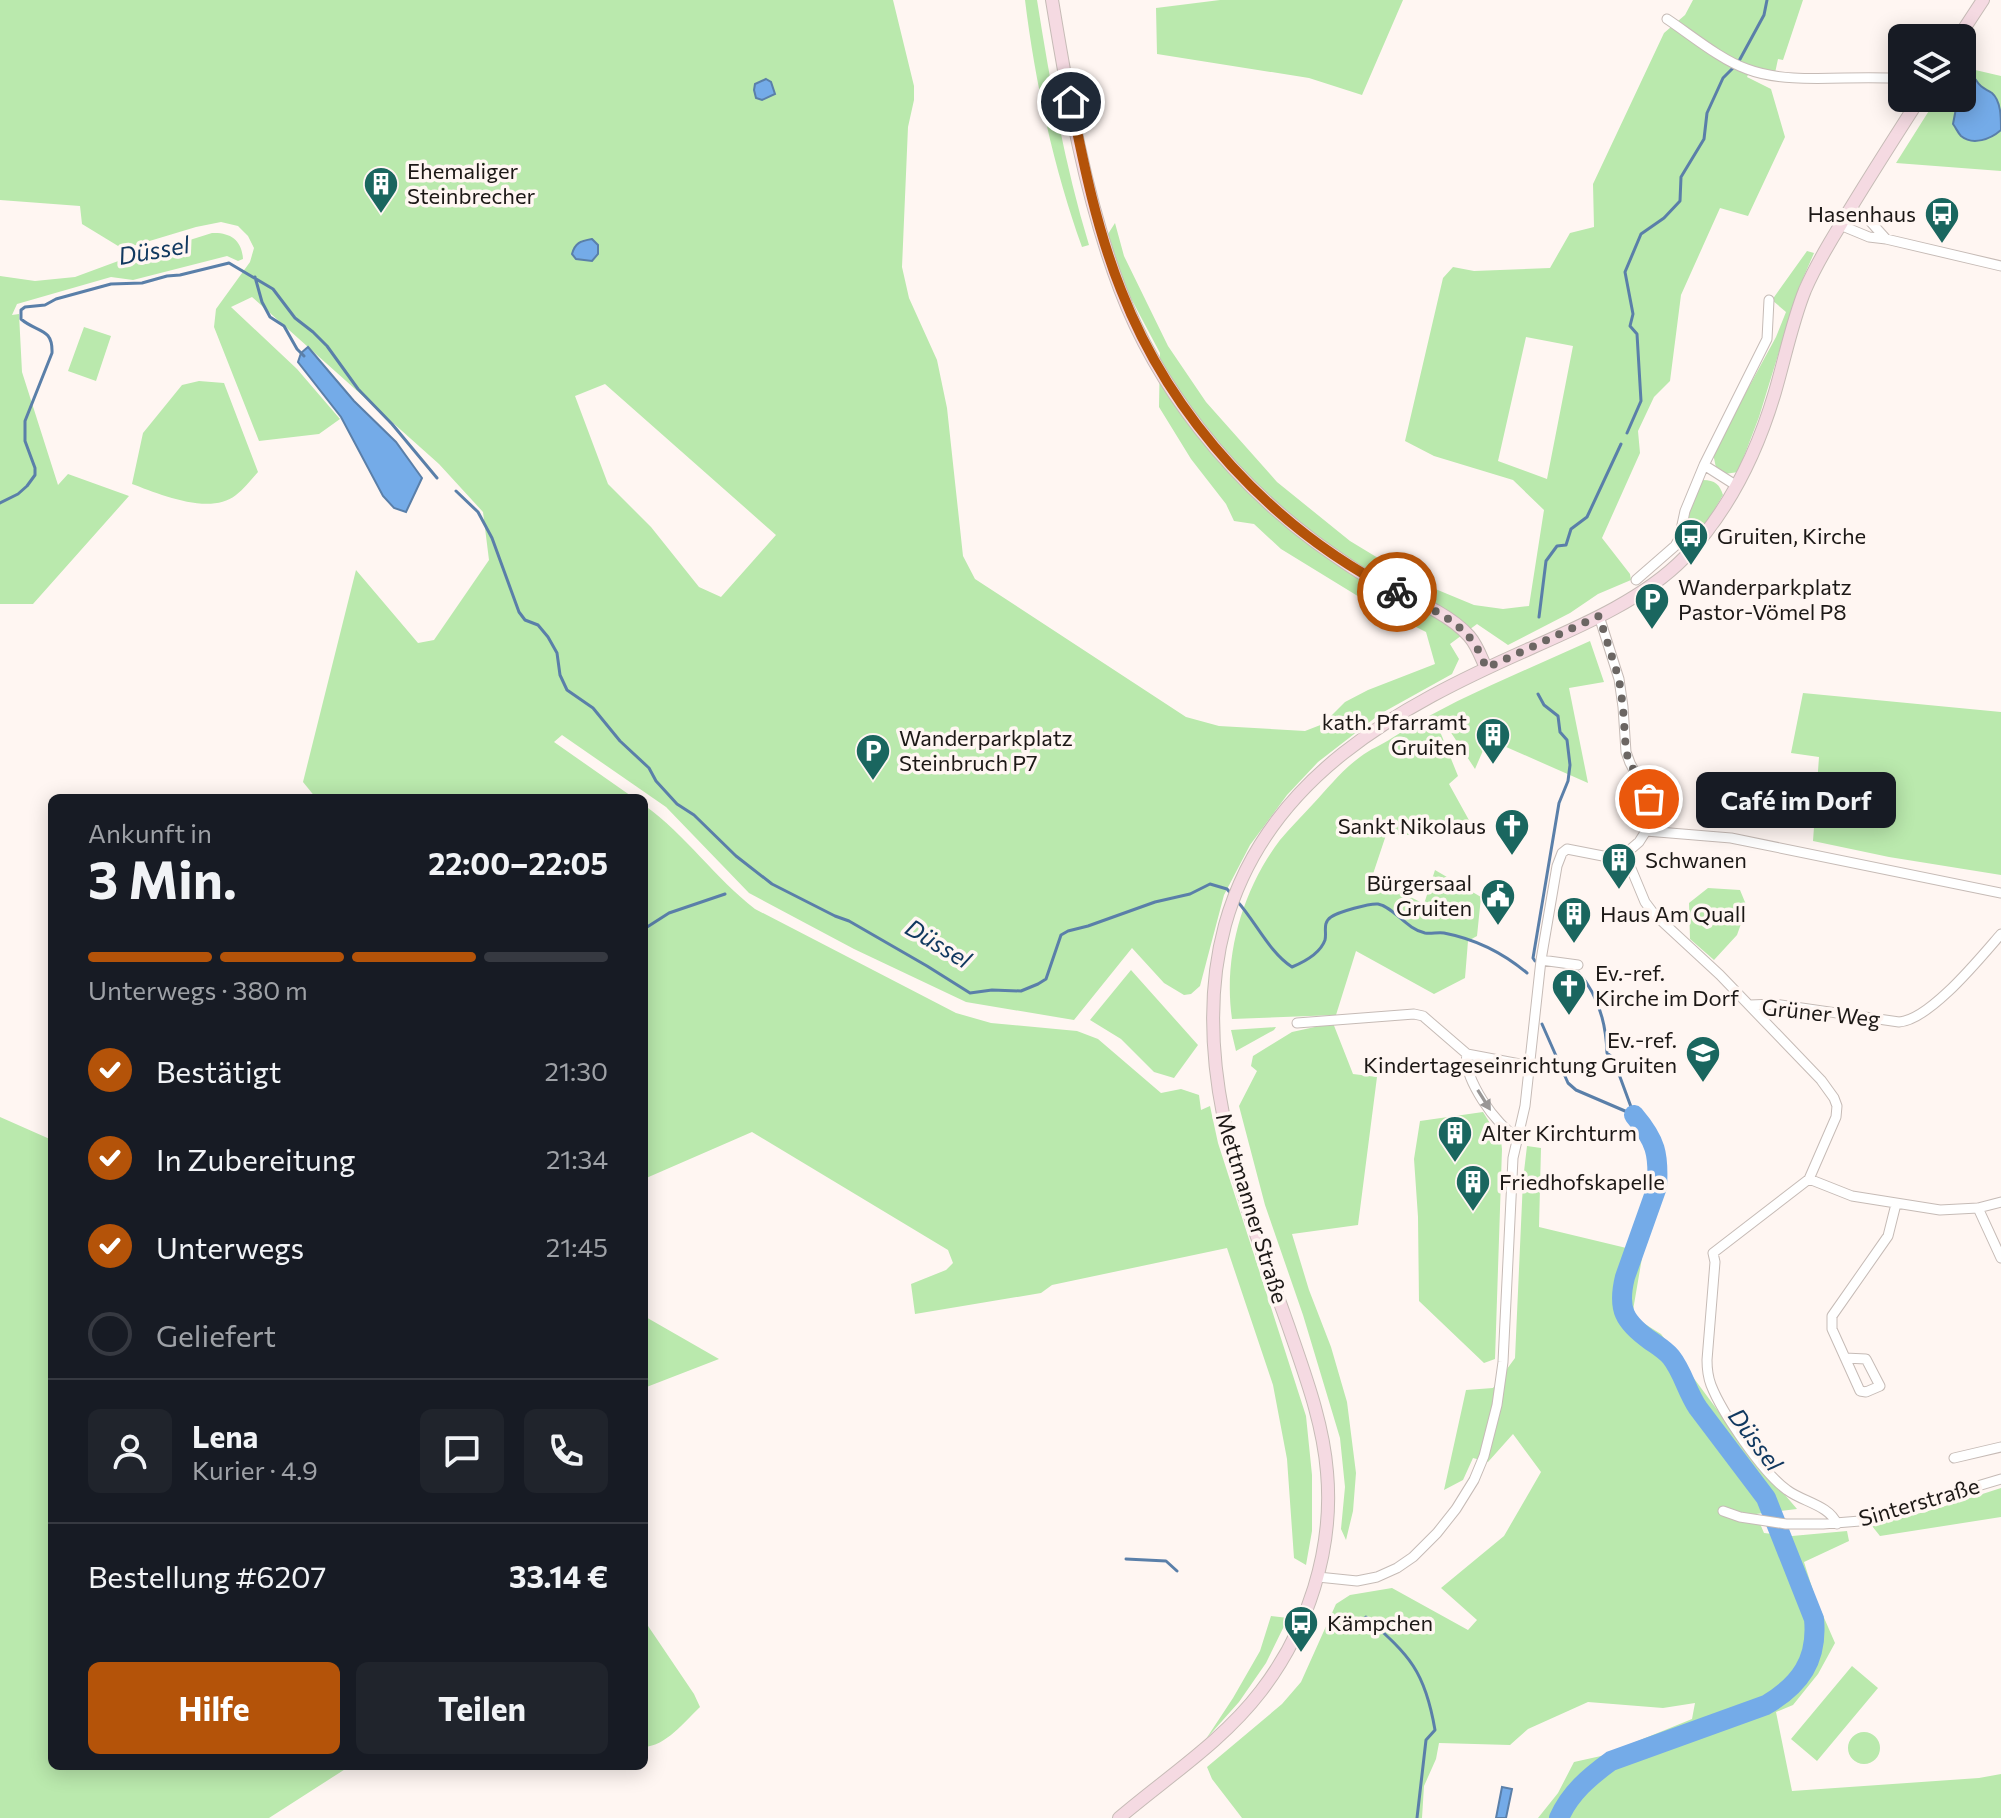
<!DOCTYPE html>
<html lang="de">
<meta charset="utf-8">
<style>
:root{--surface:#171b24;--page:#20242c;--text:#f1f3f6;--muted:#9ea1a6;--line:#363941;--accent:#b45309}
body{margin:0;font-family:Commissioner,sans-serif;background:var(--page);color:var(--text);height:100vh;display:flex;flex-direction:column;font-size:30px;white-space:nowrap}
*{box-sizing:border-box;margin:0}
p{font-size:26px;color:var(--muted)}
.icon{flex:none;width:44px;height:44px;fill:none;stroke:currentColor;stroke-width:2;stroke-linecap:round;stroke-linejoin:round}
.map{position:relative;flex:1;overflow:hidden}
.sheet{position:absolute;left:48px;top:794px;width:600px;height:976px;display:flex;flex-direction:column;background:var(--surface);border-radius:12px;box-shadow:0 4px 20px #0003}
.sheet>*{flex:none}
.controls{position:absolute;left:1888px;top:24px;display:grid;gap:16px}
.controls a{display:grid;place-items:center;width:88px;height:88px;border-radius:12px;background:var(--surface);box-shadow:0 4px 20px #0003;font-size:40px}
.pin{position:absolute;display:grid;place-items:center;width:68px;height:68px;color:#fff;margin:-34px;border:4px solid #fff;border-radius:50%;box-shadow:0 2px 8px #0007}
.courier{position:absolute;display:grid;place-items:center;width:80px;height:80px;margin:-40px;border:6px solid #b45309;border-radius:50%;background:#fff;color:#222;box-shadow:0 2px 10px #0007}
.bubble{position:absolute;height:56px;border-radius:12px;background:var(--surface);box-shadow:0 4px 20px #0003;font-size:26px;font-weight:700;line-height:56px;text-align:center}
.headline em{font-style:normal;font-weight:700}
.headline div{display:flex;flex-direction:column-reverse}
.headline{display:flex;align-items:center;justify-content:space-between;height:136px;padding:0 40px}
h1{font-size:52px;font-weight:700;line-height:60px}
.bar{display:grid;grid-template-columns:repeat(4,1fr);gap:12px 8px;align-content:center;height:96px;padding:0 40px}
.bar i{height:10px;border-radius:6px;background:var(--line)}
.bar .active{background:var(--accent)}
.bar p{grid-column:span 4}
.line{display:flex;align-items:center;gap:20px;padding:0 40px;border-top:2px solid var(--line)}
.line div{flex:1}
.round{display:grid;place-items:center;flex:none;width:84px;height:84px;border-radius:12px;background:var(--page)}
ol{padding:0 40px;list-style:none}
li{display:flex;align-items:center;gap:24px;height:88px}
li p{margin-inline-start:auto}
li .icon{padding:8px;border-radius:50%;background:var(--accent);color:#fff;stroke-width:4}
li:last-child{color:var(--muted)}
li i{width:44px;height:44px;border:4px solid var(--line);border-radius:50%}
.cta{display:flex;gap:16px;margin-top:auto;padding:16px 40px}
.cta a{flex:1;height:92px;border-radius:12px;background:var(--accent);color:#fff;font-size:32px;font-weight:700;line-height:92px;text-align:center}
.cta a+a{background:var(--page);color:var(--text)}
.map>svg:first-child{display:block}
</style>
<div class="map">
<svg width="2001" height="1818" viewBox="0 0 2001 1818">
<rect width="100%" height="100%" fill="#fff6f2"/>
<!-- green -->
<path fill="#bae9ad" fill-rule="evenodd" d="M0,0H893L914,86V100L908,127L902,267L909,298L937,360L947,408L963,556L975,579L1186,717L1219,726L1305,731L1323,724L1345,702L1368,690L1435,664L1426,632L1374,606L1281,549L1254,524L1234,521L1226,504L1191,459L1159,407L1160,353L1126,289L1108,234L1115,223L1124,256L1168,346L1206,402L1277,482L1350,541L1416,581L1474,605L1503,609L1529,606L1544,510L1513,480L1434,456L1405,441L1443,278L1453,267L1474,271L1550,268L1570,233L1594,227L1593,184L1664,33L1685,15L1693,0H1803L1783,60L1778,59L1775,73L1751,68L1747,77L1771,89L1785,137L1748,216L1720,208L1681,295L1670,381L1654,397L1638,431L1640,453L1602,538L1630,574L1631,580L1598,594L1570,613L1508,645L1477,624L1450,644L1459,659L1452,674L1380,714L1318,762L1287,795L1250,845L1224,895L1200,986L1191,994L1184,995L1164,983L1132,948L1074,1020L966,1002L854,949L749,893L666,807L562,735L554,742L634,798H316L303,782L356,570L418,643L434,640L489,560L483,512L439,464L252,297L231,307L297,369L340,419L319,434L259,441L214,327L216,309L250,262L254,248L248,236L238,226L221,222L196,227L123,249L82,224L80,206L0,200ZM1526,337L1573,346L1547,479L1498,461ZM605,384L776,535L721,597L699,587L651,527L608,484L575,396Z
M1025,0H1037C1050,82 1065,166 1089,245L1082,247C1054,169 1035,82 1025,0Z
M1220,0H1403L1362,95L1309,78L1157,54L1156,8Z
M1966,51L1971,69L2001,76V171L1896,163L1937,98H1962V57Z
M212,233C230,232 242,240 243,259L238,261L227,256L133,280L111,277L17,304L12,315L19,314L22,372L58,485L68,474L129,496L33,604H0V276L35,281L75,277L121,260L158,250Z
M1807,251L1814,253L1798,290L1759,417L1738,472L1725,474L1716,468L1713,453L1776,337L1786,312L1772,300Z
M84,327L111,336L96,381L68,371Z
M199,381L224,383L258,472C251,480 244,489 236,495C210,516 159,494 132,484L143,433L182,385Z
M1703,480C1715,480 1720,485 1723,495L1704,527L1691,538L1684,533C1688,514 1694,498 1703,480Z
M1590,641L1604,682L1569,688L1588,783L1488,739L1475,769L1446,725L1439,729L1458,776L1449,784L1470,822L1442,835H1386L1372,877L1424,904L1435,870L1481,897L1477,936L1468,941L1465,978L1434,994L1356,951L1336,1015L1232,1019C1223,957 1242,890 1280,840C1290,828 1302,816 1313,804C1328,788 1342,770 1360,757C1370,749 1382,745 1392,738C1454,698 1523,672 1590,641Z
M1803,693L2001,712V875L1889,857L1813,841L1819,757L1791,753Z
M644,805C686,835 715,878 755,909L956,1013L991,1023L1077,1031L1098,1039L1161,1093L1181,1089L1199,1095L1201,1110L1210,1106L1218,1143L1306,1416L1312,1475V1531L1306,1565L1294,1558L1287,1459L1273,1385L1227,1248L1052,1285L1041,1293L915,1314L911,1284L946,1270L953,1263L948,1250L752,1132L644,1179Z
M1708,888L1740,890L1747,907L1737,935L1714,960L1690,939L1689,903Z
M1131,970L1198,1045L1174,1078L1154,1072L1121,1039L1090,1020Z
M1333,1023L1353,1074L1377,1077L1358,1225L1292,1234L1309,1290L1331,1347L1347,1402L1356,1473L1353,1511L1346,1540L1341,1529L1345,1487L1340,1438L1303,1315L1265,1205L1239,1106L1257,1071L1251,1066L1253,1056L1292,1032Z
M1276,1027L1274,1030L1236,1051L1231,1030Z
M1483,1112L1501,1141L1502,1149L1495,1359L1484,1363L1419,1301L1418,1217L1414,1159L1420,1121Z
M0,1117L52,1140V1766H350L269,1818H0Z
M1527,1146L1541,1148L1539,1227L1643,1252L1632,1316L1661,1334L1750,1454L1797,1509L1756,1514L1764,1533L1792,1536L1847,1531L1849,1541L1804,1562L1815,1597L1835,1643L1818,1674L1793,1705L1776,1712L1792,1791L1979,1778L2001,1774V1818H1538L1558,1793L1574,1762L1601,1756L1692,1719L1695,1703L1663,1708L1588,1702L1528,1729L1510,1745L1439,1743L1436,1759L1424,1786L1422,1818H1242L1212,1779L1207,1767L1282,1704L1301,1682L1336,1604L1350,1595L1392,1588L1468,1630L1477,1620L1441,1588L1504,1536L1541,1472L1513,1434L1488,1462L1473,1458L1463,1480L1444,1490L1466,1390L1493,1388L1515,1358L1523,1180Z
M644,1316L719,1359L644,1388Z
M2001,1488V1517L1880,1536L1872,1526L1939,1508Z
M1271,1616L1288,1618L1266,1663L1239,1702L1206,1739L1233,1698L1260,1651Z
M644,1620L694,1694L700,1707C684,1722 666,1746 644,1747Z
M1852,1666L1878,1688L1817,1761L1791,1739Z
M1848 1748a16 16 0 1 1 32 0a16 16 0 1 1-32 0Z"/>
<!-- water -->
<path fill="#74abe8" stroke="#5a7fa9" stroke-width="2" d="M766,79L771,82L775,94L762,100L756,98L754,90L755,84Z
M1976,80C1981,88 1984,88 1992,93C2001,101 2001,117 2001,130C1991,139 1973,146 1961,136C1958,133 1956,128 1953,124L1958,98H1962C1962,87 1967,83 1976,80Z
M592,239L598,245V254L592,261L576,259L572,254C575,243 580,241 592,239Z
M308,347L354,401L396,442L422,478L406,512L394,508L383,496L341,417L298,362L301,353Z
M1502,1787L1512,1789L1506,1818H1496Z"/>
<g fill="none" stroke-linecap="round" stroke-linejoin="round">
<!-- stream -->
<path stroke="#5a7fa9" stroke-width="3" d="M1739,61L1764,15L1767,0
M255,277L262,302L270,317L284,326L297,349L304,356
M1627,433L1641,401L1637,334L1630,326L1633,314L1625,272L1641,234L1664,218L1680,201L1681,177L1704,139L1707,113L1723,78L1734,67
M456,491L478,512L492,538L519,612L525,620L538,625L548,637L557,653L560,675L567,690L593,708L620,741L649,768L656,781L677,804L694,815L736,856L772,884L835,916L849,921L927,966L970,993L992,990L1021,991L1038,984L1046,979L1061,935L1068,931L1088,926L1155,902L1190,894L1210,884L1227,889L1232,895
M0,503L18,494L27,486L35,475V468L25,441V421L52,353C53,327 37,333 21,319V310L25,307L45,305L56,299L111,284L142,283L167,276L180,275L229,263L273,289L295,318L313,332L327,346L358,389L392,424L437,478
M1539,617L1546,561L1557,546L1566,545L1571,529L1587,517L1621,444
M1237,901C1256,922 1269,952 1292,967C1304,962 1320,954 1325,940C1327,932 1322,923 1331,917C1338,912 1370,903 1378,904C1394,907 1406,929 1425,933C1431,934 1438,932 1444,933C1475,939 1502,952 1527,973
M644,929L669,913L725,894
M1535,961L1533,958L1559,803L1568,781L1570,765L1567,740L1560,732L1558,716L1544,705L1538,694
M1578,972C1598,994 1606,1023 1607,1053L1613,1058L1634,1115
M1542,1024L1568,1083L1576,1090L1632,1114
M1126,1559L1166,1561L1177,1571
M1366,1617C1410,1656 1425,1671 1435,1730L1426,1740L1417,1818"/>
<!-- river -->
<path stroke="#74abe8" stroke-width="20" d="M1559,1818C1570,1793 1589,1777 1611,1761L1766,1705C1800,1685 1818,1660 1814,1619L1766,1498L1698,1408C1687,1392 1683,1372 1671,1357C1665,1350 1658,1346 1651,1341C1624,1322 1617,1309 1625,1277L1657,1187C1659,1154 1656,1141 1634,1115"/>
<defs>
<path id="minor" d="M1667,19C1691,35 1721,60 1747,69C1791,86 1854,74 1902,79
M1850,208L1869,220L1886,239
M1840,225L1869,237L1886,239L2001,266
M1704,465L1737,486
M1636,580L1675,546L1679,539L1685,511L1704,465L1767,339L1769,300
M1646,831L1731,838L2001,893
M1625,854L1645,902L1654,914L1720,975L1821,1080L1834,1098L1837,1106L1836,1117L1809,1179L1713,1253L1715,1262L1707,1360C1707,1369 1708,1377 1711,1385C1722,1413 1763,1473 1787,1490C1803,1502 1829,1505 1837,1524
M1541,960L1578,965
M1750,1005L1775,1004L1899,1022C1930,1020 1980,958 2001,934
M1297,1023L1414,1014L1423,1016L1467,1054
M1467,1054C1462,1077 1497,1127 1517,1137
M1467,1054L1531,1066
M1809,1179L1852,1196L1940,1210L1978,1208L2001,1202
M1978,1208L2001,1258
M1845,1358L1866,1359L1880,1386L1866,1392L1860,1391L1832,1329V1316L1888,1236L1896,1204
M1954,1458L2001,1447
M1723,1511L1740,1517L1786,1524H1823L1860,1521L2001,1479
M1318,1577L1357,1581L1377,1577L1397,1568L1413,1557L1437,1533L1456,1509L1474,1480L1484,1456L1497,1405L1503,1362L1513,1158L1525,1106L1541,960L1557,866L1562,853L1567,849L1608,857L1625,854L1639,842L1646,831L1649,818V799L1630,763L1626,752L1623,707L1619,679L1599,616"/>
<path id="secondary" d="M1052,0C1068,97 1085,197 1120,289C1158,389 1229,477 1314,541C1332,554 1350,567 1369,578C1400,595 1445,609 1469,636C1477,645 1481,657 1486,668
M1958,38L1983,0
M1119,1818C1167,1777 1222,1742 1261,1691C1308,1630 1334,1549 1327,1472C1323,1422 1305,1375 1289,1328C1244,1201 1188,1061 1225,925C1266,777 1398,707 1529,649C1581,626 1644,599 1684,558C1729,511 1757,453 1775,392C1785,358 1792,322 1805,290C1815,267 1828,245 1841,224C1866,182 1893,140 1920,98"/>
</defs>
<!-- minor casing -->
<use href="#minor" stroke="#c6bbb6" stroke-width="11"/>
<!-- secondary casing -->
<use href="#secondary" stroke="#c6bbb6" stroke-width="14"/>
<!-- minor -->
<use href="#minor" stroke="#fff" stroke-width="9"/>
<!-- secondary -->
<use href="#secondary" stroke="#f5dae2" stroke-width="12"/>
</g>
<!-- one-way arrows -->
<defs><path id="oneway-solid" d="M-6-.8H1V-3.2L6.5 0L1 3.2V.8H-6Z" transform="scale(2)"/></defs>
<use fill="#999796" href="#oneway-solid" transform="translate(1484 1100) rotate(58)"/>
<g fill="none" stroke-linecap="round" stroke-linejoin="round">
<!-- done -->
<path stroke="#6b6663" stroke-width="8" stroke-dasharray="0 14.4" d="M1397,592C1423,605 1459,619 1475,645C1480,652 1483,660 1486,668L1599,616L1619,679L1623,707L1626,752L1630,763L1649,799"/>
<!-- route -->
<path stroke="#b45309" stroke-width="10" d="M1071,102C1084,166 1097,230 1121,290C1171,419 1274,530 1397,592"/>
</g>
<!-- icons -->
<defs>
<symbol id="building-pin" viewBox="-11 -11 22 30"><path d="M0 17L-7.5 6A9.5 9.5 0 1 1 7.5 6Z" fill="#1a665f" stroke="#fff6f2"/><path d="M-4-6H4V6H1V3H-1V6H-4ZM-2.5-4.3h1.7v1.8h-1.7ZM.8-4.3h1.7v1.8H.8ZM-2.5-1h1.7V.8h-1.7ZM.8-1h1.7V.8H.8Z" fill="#fff"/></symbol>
<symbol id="bus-pin" viewBox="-11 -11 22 30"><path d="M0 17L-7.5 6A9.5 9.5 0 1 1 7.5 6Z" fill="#1a665f" stroke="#fff6f2"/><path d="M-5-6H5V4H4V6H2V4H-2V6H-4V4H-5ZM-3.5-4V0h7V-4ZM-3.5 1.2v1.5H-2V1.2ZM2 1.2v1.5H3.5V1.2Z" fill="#fff"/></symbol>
<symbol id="parking-pin" viewBox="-11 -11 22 30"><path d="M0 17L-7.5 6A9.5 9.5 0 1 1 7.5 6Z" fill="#1a665f" stroke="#fff6f2"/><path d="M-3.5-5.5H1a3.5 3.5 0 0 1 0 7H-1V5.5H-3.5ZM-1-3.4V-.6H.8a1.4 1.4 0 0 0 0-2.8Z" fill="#fff"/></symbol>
<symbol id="church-pin" viewBox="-11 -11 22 30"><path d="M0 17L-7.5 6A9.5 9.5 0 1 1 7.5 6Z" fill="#1a665f" stroke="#fff6f2"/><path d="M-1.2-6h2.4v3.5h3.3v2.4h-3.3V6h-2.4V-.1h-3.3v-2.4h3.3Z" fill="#fff"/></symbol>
<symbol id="civic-pin" viewBox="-11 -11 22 30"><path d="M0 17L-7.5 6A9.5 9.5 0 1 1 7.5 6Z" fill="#1a665f" stroke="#fff6f2"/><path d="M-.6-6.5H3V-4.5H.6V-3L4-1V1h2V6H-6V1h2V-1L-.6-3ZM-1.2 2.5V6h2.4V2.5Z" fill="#fff"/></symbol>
<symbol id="school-pin" viewBox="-11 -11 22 30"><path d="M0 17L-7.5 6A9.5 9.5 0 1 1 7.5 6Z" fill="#1a665f" stroke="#fff6f2"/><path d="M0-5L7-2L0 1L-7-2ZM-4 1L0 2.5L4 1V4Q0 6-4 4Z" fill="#fff"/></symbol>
</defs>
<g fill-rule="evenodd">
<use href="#building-pin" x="361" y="164" width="40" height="54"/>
<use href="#bus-pin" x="1922" y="194" width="40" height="54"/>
<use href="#bus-pin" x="1671" y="516" width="40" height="54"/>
<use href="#parking-pin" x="1632" y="580" width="40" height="54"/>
<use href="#building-pin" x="1473" y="715" width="40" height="54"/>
<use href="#parking-pin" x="853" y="731" width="40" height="54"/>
<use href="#church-pin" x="1492" y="806" width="40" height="54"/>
<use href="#building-pin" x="1599" y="840" width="40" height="54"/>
<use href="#civic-pin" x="1478" y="876" width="40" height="54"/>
<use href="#building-pin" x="1554" y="894" width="40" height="54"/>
<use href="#church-pin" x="1549" y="966" width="40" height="54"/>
<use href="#school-pin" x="1683" y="1033" width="40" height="54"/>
<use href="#building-pin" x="1435" y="1113" width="40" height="54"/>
<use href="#building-pin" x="1453" y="1162" width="40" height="54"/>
<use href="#bus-pin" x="1281" y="1603" width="40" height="54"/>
</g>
<g text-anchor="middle" stroke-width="7" stroke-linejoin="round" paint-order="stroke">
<!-- poi labels -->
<g font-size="22" fill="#1c1816" stroke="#fff6f2" text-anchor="start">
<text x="407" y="179">Ehemaliger<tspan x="407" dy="25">Steinbrecher</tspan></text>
<text x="1916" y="222" text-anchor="end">Hasenhaus</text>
<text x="1717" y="544">Gruiten, Kirche</text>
<text x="1678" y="595">Wanderparkplatz<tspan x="1678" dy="25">Pastor-Vömel P8</tspan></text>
<text x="1467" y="730" text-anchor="end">kath. Pfarramt<tspan x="1467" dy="25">Gruiten</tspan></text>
<text x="899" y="746">Wanderparkplatz<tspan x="899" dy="25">Steinbruch P7</tspan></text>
<text x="1486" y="834" text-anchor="end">Sankt Nikolaus</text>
<text x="1645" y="868">Schwanen</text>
<text x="1472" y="891" text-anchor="end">Bürgersaal<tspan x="1472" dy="25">Gruiten</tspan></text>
<text x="1600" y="922">Haus Am Quall</text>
<text x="1595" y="981">Ev.-ref.<tspan x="1595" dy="25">Kirche im Dorf</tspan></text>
<text x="1677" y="1048" text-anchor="end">Ev.-ref.<tspan x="1677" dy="25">Kindertageseinrichtung Gruiten</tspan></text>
<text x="1481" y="1141">Alter Kirchturm</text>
<text x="1499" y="1190">Friedhofskapelle</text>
<text x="1327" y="1631">Kämpchen</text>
</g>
<!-- street labels -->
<g font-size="22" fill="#1c1816" stroke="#fff6f2">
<text transform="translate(1821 1013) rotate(6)" y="8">Grüner Weg</text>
<text transform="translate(1252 1208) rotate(73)" y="8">Mettmanner Straße</text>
<text transform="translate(1919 1502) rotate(-16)" y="8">Sinterstraße</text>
</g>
<!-- water labels -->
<g font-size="24" font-style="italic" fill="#123960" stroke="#fff6f2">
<text transform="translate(154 251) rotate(-10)" y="8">Düssel</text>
<text transform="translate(938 944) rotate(31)" y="8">Düssel</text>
<text transform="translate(1755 1440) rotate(53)" y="8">Düssel</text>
</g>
</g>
</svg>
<div class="controls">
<a><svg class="icon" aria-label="layers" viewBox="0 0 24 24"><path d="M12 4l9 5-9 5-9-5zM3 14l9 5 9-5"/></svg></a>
</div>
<div class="pin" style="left:1649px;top:799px;background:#ea580c"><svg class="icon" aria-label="bag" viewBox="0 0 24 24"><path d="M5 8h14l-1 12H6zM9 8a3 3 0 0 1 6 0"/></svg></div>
<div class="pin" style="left:1071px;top:102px;background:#1f2937"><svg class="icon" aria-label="home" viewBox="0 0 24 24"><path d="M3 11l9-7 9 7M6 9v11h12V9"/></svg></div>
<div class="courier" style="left:1397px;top:592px"><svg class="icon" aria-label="bike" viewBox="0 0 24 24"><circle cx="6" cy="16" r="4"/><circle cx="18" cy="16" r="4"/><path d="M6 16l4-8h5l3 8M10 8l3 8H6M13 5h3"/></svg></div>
<div class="bubble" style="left:1696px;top:772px;width:200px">Café im Dorf</div>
<section class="sheet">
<div class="headline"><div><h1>3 Min.</h1><p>Ankunft in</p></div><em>22:00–22:05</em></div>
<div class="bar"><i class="active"></i><i class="active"></i><i class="active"></i><i></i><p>Unterwegs · 380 m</p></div>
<ol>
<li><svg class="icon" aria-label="check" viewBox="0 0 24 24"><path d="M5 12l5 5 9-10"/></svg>Bestätigt<p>21:30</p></li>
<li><svg class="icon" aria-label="check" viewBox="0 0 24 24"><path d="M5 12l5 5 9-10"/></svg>In Zubereitung<p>21:34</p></li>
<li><svg class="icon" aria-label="check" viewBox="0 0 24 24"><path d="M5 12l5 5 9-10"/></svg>Unterwegs<p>21:45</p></li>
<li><i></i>Geliefert</li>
</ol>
<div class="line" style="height:144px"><a class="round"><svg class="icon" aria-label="person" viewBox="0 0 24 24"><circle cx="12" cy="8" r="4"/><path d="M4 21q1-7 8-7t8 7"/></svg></a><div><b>Lena</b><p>Kurier · 4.9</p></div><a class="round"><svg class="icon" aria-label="chat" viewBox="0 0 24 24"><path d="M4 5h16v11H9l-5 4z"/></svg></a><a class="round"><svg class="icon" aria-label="phone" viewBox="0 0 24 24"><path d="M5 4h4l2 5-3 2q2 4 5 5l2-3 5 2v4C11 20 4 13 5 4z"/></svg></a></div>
<div class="line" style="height:104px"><div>Bestellung #6207</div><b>33.14 €</b></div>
<div class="cta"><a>Hilfe</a><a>Teilen</a></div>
</section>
</div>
